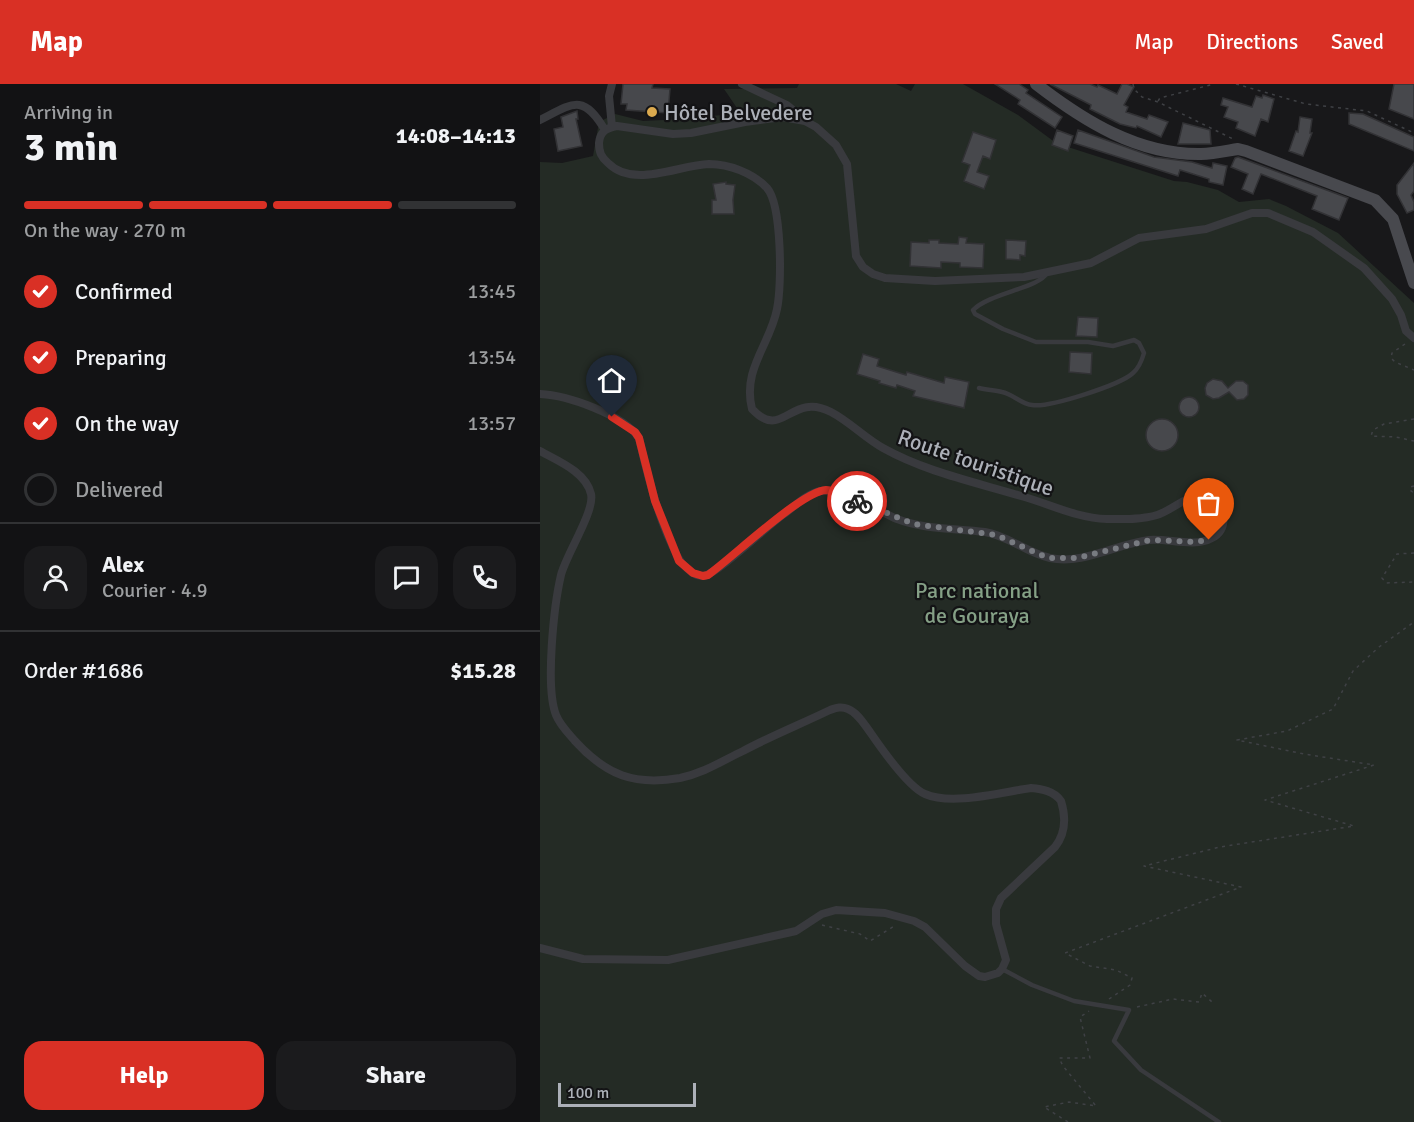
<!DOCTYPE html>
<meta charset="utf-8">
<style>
:root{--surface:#121214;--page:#1b1b1d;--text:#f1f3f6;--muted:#9c9ea0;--line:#313234;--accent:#d93025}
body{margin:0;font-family:Signika,sans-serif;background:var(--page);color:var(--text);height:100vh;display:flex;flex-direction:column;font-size:22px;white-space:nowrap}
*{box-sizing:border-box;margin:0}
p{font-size:20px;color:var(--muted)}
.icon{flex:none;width:33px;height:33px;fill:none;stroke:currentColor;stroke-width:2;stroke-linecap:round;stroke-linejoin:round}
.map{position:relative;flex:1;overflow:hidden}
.side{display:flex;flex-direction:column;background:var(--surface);width:540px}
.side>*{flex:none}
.scale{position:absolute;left:18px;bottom:15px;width:138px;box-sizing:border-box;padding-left:6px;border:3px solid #acb0b8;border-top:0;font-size:16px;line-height:21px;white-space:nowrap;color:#acb0b8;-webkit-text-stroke:4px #131315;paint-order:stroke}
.pin{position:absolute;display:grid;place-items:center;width:51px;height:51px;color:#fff;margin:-62px -26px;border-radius:50% 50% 50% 0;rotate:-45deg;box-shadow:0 0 6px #0007}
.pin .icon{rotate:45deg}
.courier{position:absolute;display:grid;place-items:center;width:60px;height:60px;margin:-30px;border:4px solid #d93025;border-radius:50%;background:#fff;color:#222;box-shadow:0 2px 8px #0007}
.overview em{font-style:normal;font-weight:700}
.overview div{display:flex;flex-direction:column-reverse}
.overview{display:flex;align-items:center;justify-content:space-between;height:102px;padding:0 24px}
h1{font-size:39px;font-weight:700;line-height:45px}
.bar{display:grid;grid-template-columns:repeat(4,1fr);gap:9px 6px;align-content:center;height:72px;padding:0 24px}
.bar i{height:8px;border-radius:4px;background:var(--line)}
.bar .active{background:var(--accent)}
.bar p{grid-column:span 4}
.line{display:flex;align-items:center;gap:15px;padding:0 24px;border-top:2px solid var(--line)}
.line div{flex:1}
.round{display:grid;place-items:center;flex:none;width:63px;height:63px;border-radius:18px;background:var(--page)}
ol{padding:0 24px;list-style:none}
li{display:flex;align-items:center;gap:18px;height:66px}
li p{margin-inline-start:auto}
li .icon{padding:6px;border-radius:50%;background:var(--accent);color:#fff;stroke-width:4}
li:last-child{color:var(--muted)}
li i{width:33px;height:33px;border:3px solid var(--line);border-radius:50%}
.action{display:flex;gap:12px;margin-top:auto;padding:12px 24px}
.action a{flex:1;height:69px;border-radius:18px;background:var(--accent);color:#fff;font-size:24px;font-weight:700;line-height:69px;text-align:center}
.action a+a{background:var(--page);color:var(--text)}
header{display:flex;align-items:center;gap:36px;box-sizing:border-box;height:84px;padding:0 30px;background:var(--accent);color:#fff}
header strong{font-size:28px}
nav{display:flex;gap:33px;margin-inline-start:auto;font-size:21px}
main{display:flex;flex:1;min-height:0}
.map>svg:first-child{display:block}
</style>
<header>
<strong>Map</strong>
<nav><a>Map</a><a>Directions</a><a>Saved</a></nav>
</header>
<main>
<section class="side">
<div class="overview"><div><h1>3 min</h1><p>Arriving in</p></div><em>14:08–14:13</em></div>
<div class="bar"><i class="active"></i><i class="active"></i><i class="active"></i><i></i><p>On the way · 270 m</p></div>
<ol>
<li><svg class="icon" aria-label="check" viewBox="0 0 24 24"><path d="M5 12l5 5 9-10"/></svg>Confirmed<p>13:45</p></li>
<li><svg class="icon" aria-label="check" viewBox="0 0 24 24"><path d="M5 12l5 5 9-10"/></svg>Preparing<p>13:54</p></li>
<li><svg class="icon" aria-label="check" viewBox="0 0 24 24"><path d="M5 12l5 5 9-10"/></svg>On the way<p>13:57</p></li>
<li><i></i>Delivered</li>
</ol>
<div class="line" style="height:108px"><a class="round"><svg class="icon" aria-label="person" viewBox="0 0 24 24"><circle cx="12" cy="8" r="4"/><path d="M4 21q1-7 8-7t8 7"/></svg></a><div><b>Alex</b><p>Courier · 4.9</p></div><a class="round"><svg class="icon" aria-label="chat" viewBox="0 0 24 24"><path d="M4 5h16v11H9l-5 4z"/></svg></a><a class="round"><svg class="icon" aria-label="phone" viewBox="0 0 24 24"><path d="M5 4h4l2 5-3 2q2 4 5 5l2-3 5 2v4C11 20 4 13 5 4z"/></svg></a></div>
<div class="line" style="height:78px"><div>Order #1686</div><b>$15.28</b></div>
<div class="action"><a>Help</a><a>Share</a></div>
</section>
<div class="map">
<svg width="874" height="1038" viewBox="0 0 874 1038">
<rect width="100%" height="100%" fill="#18181a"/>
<!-- green -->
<path fill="#242b25" d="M259,0H356L371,7L375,0H423L478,31L516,59L531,64L634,97L647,98L678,106L699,118L729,115L746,122L798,149L874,219V1038H0V78L22,79L53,72L59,38L75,30L103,37L143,35L182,31L197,24L184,5L257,4Z"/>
<!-- building -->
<path fill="#47484c" stroke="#323235" stroke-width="1.5" d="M83,0H113L112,4L130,5L128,29L86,26L87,20H81Z
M455,0H479L488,6L486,9L522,33L515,44L478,20L480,16Z
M510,0H550L557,3L558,1L577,10L582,0H587L594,3L584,21L588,23L586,28L607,35L609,31L628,38L621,53L597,42L596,44L580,40L550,25L551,21Z
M854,0H874V35L849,25Z
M723,11L734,15L728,38L721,35L715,52L696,44L698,38L684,33L688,23L681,21L683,14L712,23L716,12L722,14Z
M37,27L38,35H36L42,62L18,67L14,45L23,43L21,33Z
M809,29L823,30L874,53V67L809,40Z
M760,33L772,35L770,49H772L763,72L749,67L756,47L758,48Z
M643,39L670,46L671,60H638Z
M517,46L533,52L528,67L512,61Z
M538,46L614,73L652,78L672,84L673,79L687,82L683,101L669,98V95L640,86L638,92L534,59Z
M433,48L456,56L450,75L443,72L437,88L449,92L444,105L424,97L430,81L422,78Z
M698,73L808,114L799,136L772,125L777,112L721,90L713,110L702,105L708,90L691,83L695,74Z
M874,79V107L871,111L874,118V126L867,129L857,110V101Z
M186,98V100L195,101L193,116L194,130H172V116H176L173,100Z
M419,153L427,154L426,159L444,160L443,184L420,183V179L401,178V184L370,182L371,158L389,159V156H399V159L418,160Z
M466,156L486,157L485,172L480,171V176L466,175Z
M538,233L558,234L557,253L536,252Z
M530,268L552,269L551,290L529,288Z
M323,270L339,275L337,282L366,291L367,288L404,299L405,293L429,298L424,324L373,312L375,307L357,301L356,304L339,299L340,297L317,290Z
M673,295L682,297L688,304L696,297H703L708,301V311L704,315L697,316L689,308L679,314L673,315L666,311L665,304L667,299Z
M639 323a10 10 0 1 1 20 0a10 10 0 1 1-20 0Z
M606 351a16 16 0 1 1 32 0a16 16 0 1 1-32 0Z"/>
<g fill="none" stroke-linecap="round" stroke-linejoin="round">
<!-- path -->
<path stroke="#3f4145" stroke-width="1.5" stroke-dasharray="3 4.5" stroke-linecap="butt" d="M593,0L594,5L602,13L618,18L693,55
M696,0L766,20L827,27L874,49
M618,17L620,14L674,0
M865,260L852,269L851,274L855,278L874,286
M874,335L844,340L833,346L831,352L856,353L874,357
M874,402L870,403L871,407L874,409
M874,469L857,470L842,494L846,499L874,498
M282,841L320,850L330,857L356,841
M569,915L590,901L592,894L576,886L550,882L525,869L701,803L604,782L680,763L814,742L725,716L834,681L764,670L697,656L747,647L793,625L813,587L839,563L874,538
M597,923L633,915L659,918L662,909L672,918
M528,1038L504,1023L529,1018L556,1022L523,982L519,974H550L540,933L549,927"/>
<!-- lane -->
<path stroke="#393a3e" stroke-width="4.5" d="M439,304C447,306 455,306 462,308C473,310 481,320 492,321C509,324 580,301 593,289C599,284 602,276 604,269L599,259L594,256L573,262L548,258H496L463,245L435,230L433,226C450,209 499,204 507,189
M462,885L492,901L534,917L589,926L574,957L601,986L679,1038"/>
<!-- street -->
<path stroke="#393a3e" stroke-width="8" d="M72,0L69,12L72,43
M202,0L247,21L265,36
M0,36C33,19 43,9 65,46
M0,310C27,311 84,331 99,354C105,380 130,495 163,492C177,491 228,441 244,430C254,423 267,409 281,407C300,403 338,427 357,435C386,446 415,444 445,448C469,452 487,469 510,474C543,481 576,460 609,456C628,454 654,464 672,454C682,449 685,439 683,427C676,385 636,426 617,431C601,436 583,435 567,435C536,434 510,420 481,412C435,398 386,388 343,364C325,354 310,338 291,328C250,307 243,358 212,325C202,285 230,261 237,225C242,202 242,121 227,104C213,89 189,80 169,80C138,81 94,105 68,79C61,73 59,68 59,59C60,47 67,44 77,42L133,50L151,49L205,38L242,33L265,37L276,43L296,61L307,80L316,172L323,183L333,190L345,194L395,197L484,193L551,179L599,154L666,145L712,129H728L773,148L824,184L852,215L861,231L866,247L874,254
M0,367C18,377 46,388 51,410C55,427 26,471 21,491C14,521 5,603 16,631C20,641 28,649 35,657C66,691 94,702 140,694C164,689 182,677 203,667C231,652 261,640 290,626C296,624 301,622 308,625C318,629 324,640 330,648C341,664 368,703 385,710C412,722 462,708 491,704C502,705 514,707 521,717C526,733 526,749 515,763L461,814L456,825V840L466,876L462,885L458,889L445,893L439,892L425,882L385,843L374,837L345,829L296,826L282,830L256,847L128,876L43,875L0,864"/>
<!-- secondary -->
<path stroke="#48494e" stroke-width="12" d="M496,0C544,37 598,71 661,70C673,70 686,67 698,65L706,67L835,116L853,135L874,199"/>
</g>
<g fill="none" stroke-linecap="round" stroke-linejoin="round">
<!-- done -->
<path stroke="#787b81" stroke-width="6" stroke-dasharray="0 10.8" d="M317,417L374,440L456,451L508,474H537L610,456L654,458L669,456"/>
<!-- route -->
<path stroke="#d93025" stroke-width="8" d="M72,333L95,348L99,354L115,417L139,477L153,489L163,492L168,491C192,474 262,407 286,406C296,406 307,413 317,417"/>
</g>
<!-- markers -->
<circle fill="#dba94e" stroke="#131315" stroke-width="2" cx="112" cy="28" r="6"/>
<g text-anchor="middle" stroke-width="4.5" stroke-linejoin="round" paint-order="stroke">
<!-- poi labels -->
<g font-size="22" fill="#acb0b8" stroke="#131315" text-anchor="start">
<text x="124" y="36">Hôtel Belvedere</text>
</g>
<!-- street labels -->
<g font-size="22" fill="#acb0b8" stroke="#131315">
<text transform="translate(436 378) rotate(19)" y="8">Route touristique</text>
</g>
<!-- park labels -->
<g font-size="22" fill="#85a086" stroke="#131315">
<text x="437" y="514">Parc national<tspan x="437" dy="25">de Gouraya</tspan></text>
</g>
</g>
</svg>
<div class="scale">100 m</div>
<div class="pin" style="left:669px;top:456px;background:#ea580c"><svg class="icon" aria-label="bag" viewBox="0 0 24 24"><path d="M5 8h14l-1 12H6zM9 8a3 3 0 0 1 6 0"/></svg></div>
<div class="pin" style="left:72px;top:333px;background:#1f2937"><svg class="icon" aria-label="home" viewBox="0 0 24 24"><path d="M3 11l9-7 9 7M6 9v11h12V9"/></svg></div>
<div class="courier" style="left:317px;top:417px"><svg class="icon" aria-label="bike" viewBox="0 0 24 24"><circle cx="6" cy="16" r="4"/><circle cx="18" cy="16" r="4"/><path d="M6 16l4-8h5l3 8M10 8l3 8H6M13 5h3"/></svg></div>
</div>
</main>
